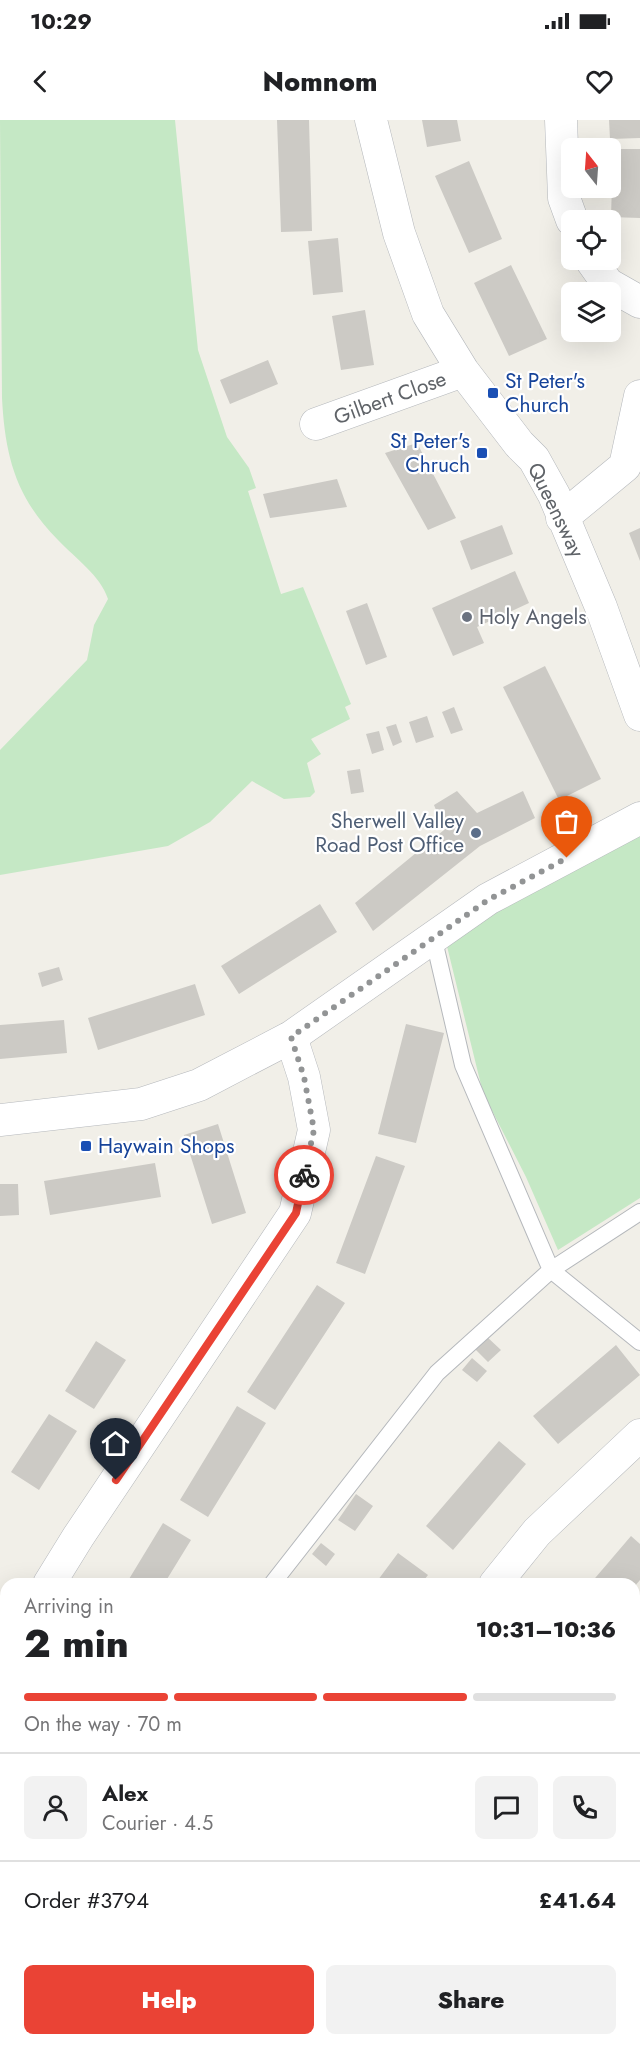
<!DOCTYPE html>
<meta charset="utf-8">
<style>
:root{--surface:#fff;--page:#f2f2f2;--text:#202124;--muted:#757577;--line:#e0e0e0;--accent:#ea4335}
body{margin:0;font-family:Jost,sans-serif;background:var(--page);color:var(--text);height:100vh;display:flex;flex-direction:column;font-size:22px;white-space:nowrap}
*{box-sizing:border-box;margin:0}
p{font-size:20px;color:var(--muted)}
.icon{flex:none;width:33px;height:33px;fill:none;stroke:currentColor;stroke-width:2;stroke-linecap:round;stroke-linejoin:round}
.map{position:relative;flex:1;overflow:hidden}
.panel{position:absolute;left:0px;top:1458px;width:640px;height:468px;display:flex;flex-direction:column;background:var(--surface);border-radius:18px 18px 0 0;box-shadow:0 6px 24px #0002}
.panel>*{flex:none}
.needle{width:39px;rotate:343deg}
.fabs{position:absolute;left:561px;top:18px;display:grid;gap:12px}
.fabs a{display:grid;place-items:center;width:60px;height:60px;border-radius:9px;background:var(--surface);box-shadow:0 6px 24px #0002;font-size:30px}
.pin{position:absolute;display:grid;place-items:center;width:51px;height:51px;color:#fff;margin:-62px -26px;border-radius:50% 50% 50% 0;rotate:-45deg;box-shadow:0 0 6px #0007}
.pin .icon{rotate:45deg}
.courier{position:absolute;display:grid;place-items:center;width:60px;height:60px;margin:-30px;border:4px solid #ea4335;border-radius:50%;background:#fff;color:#222;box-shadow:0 2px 8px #0007}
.head em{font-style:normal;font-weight:800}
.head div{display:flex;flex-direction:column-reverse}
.head{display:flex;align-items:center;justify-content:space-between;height:102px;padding:0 24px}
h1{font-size:39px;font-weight:800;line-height:45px}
.bar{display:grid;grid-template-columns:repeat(4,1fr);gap:9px 6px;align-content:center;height:72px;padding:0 24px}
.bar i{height:8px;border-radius:4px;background:var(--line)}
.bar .on{background:var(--accent)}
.bar p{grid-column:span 4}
.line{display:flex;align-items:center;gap:15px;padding:0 24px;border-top:2px solid var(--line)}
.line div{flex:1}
.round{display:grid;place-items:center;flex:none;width:63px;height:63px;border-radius:9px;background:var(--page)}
.cta{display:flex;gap:12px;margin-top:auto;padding:12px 24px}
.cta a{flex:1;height:69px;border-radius:9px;background:var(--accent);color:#fff;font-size:24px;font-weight:800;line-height:69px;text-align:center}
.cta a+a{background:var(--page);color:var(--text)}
.status{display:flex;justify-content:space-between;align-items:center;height:42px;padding:0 30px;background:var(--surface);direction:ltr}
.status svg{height:16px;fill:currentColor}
header{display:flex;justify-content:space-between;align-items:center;height:78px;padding:0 24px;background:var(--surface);font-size:27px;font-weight:800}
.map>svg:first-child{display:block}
</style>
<div class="status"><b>10:29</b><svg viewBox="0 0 49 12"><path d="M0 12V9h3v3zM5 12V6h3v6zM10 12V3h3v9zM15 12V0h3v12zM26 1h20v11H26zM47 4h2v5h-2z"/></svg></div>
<header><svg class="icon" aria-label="back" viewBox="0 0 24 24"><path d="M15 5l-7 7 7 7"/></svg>Nomnom<svg class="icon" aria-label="heart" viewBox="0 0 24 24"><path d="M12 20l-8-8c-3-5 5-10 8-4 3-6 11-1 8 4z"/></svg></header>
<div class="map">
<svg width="640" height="1926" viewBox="0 0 640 1926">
<rect width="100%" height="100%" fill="#f1efe8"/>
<!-- green -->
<path fill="#c5e8c5" d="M0,0H175L198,230L227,317L249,348L256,368L248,371L281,474L303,467L351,584L345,587L350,599L311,619L321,634L307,643L315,672L310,677L284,679L252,661L210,702L168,726L0,755V630L87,540L94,505L108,479C100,455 76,439 58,420C16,378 5,336 2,278Z
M640,698V1078L558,1130L526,1057L483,973L443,810Z"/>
<!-- building -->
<path fill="#cccac5" d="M277,0H309L312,111L281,112Z
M422,0H457L461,21L427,27Z
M609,0H640V18L610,19Z
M613,29H640V98L611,97Z
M469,41L502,119L469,133L435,56Z
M338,118L343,172L313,175L308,121Z
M511,145L547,219L509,236L474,163Z
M365,190L374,245L341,250L332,196Z
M268,240L278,264L230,284L220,260Z
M417,323L456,398L428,410L385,333Z
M337,359L347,387L270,398L263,374Z
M502,405L513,434L471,450L460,421Z
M640,408V441L629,413Z
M515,451L529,483L477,507L484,523L453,536L432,488Z
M367,483L387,537L366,545L346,491Z
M545,546L601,659L559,680L503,567Z
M454,587L463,610L451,614L442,592Z
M427,596L434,617L416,623L409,602Z
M396,604L402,622L393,626L386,607Z
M379,611L384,630L372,634L366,614Z
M360,649L364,672L351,674L347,651Z
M457,671L477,693L523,671L535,698L480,726L373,811L355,783L444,710L434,685Z
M320,784L337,812L239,874L221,846Z
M59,847L63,860L42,867L38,853Z
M195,864L205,895L98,930L88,898Z
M64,900L67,933L0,939V905Z
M406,904L444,913L416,1023L378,1014Z
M218,1004L246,1093L212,1104L184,1015Z
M376,1036L405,1046L365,1154L336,1143Z
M155,1043L161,1077L50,1095L44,1061Z
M0,1064H18L19,1095L0,1096Z
M317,1165L345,1183L275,1290L247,1272Z
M486,1216L501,1230L488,1242L474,1228Z
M96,1221L126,1240L94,1289L65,1271Z
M616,1225L640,1255L558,1324L533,1296Z
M472,1238L487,1251L477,1262L462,1250Z
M237,1286L266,1303L208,1397L180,1380Z
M49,1294L77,1311L39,1370L11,1352Z
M499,1321L526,1344L453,1430L426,1406Z
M356,1374L373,1386L355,1411L338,1400Z
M163,1403L191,1420L164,1464H126Z
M631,1416L640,1424V1460L634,1467V1464H590Z
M321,1423L335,1434L326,1446L312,1434Z
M398,1433L428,1455L421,1464H375Z
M640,1623V1649L634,1655V1629Z
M6,1641V1714L0,1724V1651Z
M640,1720V1775L634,1783V1727Z
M257,1920H295L291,1926H254Z
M525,1920H548L544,1926H535Z"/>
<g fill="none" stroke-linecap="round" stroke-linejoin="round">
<defs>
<path id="lane" d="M433,816L463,945L551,1150L640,1222
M272,1464L437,1253L551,1150L640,1092
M634,1615L640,1609
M0,1877L6,1867
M409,1926L413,1920"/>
<path id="street" d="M371,0L399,113L428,194L463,251L519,324L534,339L554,375L601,487L640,595
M561,0L564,78L572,100
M591,140L608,164L640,182
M316,304L463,251
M562,398L625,346L640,276
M0,1000L141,984L199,965L291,917L488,779L640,698
M49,1464L78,1417L295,1093L314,1010L304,957L291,917
M495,1464L537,1412L640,1315
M0,1545L6,1535
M634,1852L640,1843
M189,1926L192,1920
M591,1926L594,1920"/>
</defs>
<!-- lane casing -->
<use href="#lane" stroke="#b5b8bc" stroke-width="18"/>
<!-- street casing -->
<use href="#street" stroke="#b5b8bc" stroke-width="33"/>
<!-- lane -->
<use href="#lane" stroke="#fff" stroke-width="16"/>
<!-- street -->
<use href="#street" stroke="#fff" stroke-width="32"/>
</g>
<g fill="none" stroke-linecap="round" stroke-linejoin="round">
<!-- done -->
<path stroke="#929495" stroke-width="6" stroke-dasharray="0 10.8" d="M304,1055L314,1010L304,957L291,917L488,780L567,738"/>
<!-- route -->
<path stroke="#ea4335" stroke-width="8" d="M116,1360L296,1093L304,1055"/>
</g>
<!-- markers -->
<g fill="#1a4fb4" stroke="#fff" stroke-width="2">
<rect x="487" y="267" width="12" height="12" rx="3"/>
<rect x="476" y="327" width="12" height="12" rx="3"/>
<rect x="80" y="1020" width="12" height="12" rx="3"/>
</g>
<circle fill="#6b7280" stroke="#fff" stroke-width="2" cx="467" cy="497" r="6"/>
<circle fill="#5c6f8a" stroke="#fff" stroke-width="2" cx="476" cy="713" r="6"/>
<g text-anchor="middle" stroke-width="4.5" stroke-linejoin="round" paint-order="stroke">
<!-- transit labels -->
<g font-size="21" fill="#164399" stroke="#fff" text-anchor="start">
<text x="505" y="268">St Peter's<tspan x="505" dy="24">Church</tspan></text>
<text x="470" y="328" text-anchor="end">St Peter's<tspan x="470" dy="24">Chruch</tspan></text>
<text x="98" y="1033">Haywain Shops</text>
</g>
<!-- street labels -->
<g font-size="21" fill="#5f6368" stroke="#fff">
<text transform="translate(390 278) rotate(-20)" y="7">Gilbert Close</text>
<text transform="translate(556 390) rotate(64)" y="7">Queensway</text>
</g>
<!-- worship labels -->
<g font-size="21" fill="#5b616d" stroke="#fff" text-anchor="start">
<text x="479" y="504">Holy Angels</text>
</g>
<!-- service labels -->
<g font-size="21" fill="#4e5e75" stroke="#fff" text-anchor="end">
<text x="464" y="708">Sherwell Valley<tspan x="464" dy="24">Road Post Office</tspan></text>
</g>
</g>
</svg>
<div class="fabs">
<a><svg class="needle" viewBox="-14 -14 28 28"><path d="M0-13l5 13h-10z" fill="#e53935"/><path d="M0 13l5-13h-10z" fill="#757577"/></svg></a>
<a><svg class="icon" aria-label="locate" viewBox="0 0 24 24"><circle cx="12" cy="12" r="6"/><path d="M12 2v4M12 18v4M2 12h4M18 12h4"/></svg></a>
<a><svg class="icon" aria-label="layers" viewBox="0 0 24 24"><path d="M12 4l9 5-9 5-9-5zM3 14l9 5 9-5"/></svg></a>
</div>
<div class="pin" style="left:567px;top:738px;background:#ea580c"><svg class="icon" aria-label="bag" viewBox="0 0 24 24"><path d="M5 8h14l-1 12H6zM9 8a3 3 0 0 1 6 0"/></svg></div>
<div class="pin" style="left:116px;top:1360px;background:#1f2937"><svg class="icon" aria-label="home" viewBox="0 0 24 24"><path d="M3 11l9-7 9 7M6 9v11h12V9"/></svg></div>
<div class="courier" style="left:304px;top:1055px"><svg class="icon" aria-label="bike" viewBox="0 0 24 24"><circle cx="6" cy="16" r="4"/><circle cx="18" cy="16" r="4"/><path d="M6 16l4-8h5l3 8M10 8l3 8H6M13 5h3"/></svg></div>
<section class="panel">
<div class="head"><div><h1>2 min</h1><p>Arriving in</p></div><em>10:31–10:36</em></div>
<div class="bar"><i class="on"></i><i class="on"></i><i class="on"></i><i></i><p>On the way · 70 m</p></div>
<div class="line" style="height:108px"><a class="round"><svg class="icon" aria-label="person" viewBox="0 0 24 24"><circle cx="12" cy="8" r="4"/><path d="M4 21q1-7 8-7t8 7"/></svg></a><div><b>Alex</b><p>Courier · 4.5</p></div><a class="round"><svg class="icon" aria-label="chat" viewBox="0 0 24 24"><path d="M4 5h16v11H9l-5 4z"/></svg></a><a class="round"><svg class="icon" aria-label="phone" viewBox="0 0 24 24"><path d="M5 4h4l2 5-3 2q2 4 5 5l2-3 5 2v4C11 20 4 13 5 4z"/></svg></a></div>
<div class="line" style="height:78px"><div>Order #3794</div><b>£41.64</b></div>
<div class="cta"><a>Help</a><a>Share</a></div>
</section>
</div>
